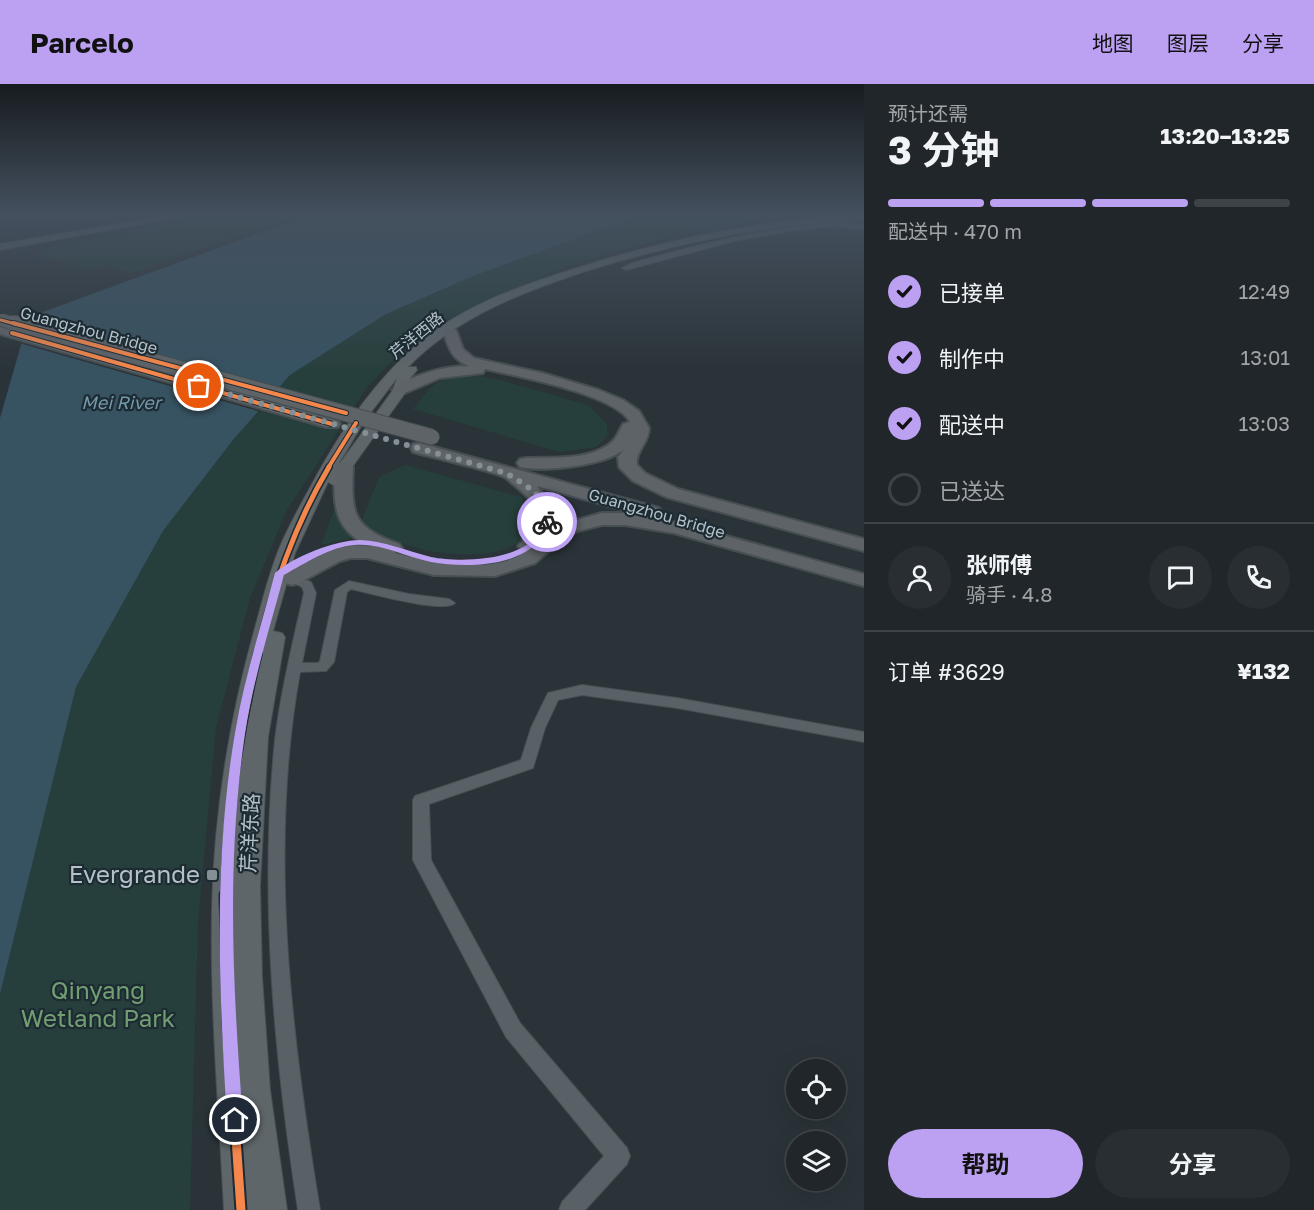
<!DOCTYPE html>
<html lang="zh">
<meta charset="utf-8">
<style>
:root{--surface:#20262a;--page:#282e32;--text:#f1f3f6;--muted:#a2a5a8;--line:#3d4347;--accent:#bca0f2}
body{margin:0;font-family:"Golos Text","Noto Sans SC",sans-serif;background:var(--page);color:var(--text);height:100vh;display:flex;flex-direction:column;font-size:22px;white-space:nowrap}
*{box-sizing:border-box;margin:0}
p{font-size:20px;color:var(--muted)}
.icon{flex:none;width:33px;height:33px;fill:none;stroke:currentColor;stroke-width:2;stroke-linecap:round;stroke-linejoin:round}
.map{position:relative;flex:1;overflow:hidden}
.drawer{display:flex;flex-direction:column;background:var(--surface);width:450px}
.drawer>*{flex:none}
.controls{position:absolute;left:786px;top:975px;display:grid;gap:12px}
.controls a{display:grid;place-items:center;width:60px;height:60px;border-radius:50%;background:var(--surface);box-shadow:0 6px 24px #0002,0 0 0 2px var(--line);font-size:30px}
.pin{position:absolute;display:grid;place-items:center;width:51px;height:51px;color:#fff;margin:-26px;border:3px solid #fff;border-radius:50%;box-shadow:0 2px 6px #0007}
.courier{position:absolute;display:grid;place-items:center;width:60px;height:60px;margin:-30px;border:4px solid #bca0f2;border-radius:50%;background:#fff;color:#222;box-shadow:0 2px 8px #0007}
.head em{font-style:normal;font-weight:700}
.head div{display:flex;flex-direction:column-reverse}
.head{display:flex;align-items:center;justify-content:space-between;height:102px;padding:0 24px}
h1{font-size:39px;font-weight:700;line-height:45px}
.bar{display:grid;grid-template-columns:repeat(4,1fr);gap:9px 6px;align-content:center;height:72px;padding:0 24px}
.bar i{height:8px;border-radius:4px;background:var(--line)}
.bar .active{background:var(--accent)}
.bar p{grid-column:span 4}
.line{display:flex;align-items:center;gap:15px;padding:0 24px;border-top:2px solid var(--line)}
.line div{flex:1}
.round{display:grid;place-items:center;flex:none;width:63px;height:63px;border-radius:32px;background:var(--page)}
ol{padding:0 24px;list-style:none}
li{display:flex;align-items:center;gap:18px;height:66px}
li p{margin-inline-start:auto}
li .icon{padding:6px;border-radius:50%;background:var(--accent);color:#111;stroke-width:4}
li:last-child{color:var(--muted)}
li i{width:33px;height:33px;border:3px solid var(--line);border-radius:50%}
.cta{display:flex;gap:12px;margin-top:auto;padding:12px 24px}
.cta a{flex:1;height:69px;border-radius:36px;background:var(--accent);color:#111;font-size:24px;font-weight:700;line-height:69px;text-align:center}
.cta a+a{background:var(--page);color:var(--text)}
header{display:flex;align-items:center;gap:36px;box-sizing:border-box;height:84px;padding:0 30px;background:var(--accent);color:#111}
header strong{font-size:28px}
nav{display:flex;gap:33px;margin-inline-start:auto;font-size:21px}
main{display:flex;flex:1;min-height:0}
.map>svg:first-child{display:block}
</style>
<header>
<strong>Parcelo</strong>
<nav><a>地图</a><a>图层</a><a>分享</a></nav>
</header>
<main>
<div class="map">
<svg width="864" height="1126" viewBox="0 0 864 1126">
<rect width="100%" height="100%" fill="#2a3338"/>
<!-- green -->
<path fill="#273f3c" d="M216,129H307L132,189L105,181L92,186L35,170L50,163Z
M645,129H864V131L743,139L667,154L568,181L448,235L405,264L367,303L287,426L250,514L216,644L198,838L190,1126H0V910L76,603L163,447L233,356L290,291L386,230L476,191Z
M474,291L504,297L588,321L607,340V352L597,363L559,368L413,325C437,296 435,294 474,291Z
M405,381L521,413L536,430C534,436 533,444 529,448C499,489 394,467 361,438L379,393Z
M336,421L361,452L321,461Z"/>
<!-- water -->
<path fill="#375261" d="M314,129H645L476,191L386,230L290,291L233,356L163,447L76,603L0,910V334L29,233Z"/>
<!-- pier -->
<path fill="#2a3338" d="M26,234L283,304L261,328L19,259Z"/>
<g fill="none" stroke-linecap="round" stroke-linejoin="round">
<defs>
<path id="minor" d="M847,137L849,140L791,147L735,157L626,186L622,184C634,177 652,174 666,170C725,153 786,142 847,137Z
M292,491L311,498L316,509L302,579H318L320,577L335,506L349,497L409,510L449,515L455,519C444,530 369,509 351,505L347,508L334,578L326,587L300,588C268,765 291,950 320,1126H298C274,970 259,813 275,656C281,606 293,558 304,509L302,503L286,495Z
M582,601L677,614L864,648V658L677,624L582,611L558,616L545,644L533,684L429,720L431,776L520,939L627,1064L630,1072L627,1080L585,1126H559L562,1118L604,1072L506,953L413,776V716L415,712L521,676L531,644L548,609Z"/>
<path id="tertiary" d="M837,138L864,141V145L837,142Z"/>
<path id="secondary" d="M180,129H203L0,166V160Z
M864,130V136C767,140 675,159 583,188C520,209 455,234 408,283H416L417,286L411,293L405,309L340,400L335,402L328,398L295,469L273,547L282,549L285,553L268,653L260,802L262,893L270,1006L287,1126H224C219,1026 210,926 212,826C214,731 229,636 255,544C263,515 270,485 282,458C291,438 301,420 311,402C339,349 374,297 420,258C465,221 522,201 577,184C671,154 765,135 864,130ZM397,294L393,306L333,389L365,336Z"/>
<path id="trunk" d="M0,242L338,337L340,340L338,343H326L0,250Z
M451,245L456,246L463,265L474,274L542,289L599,306L623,316L639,327L649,344C649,359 635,367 637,381L645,389L678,405L864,455V467L666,413L633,397L619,383L618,373L624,365C606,382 543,388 520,383L517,379L520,375L526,374C553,373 594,377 614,356C618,351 620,345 623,340L630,338C615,310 516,292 485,285L483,289L440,294L405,309H395L392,306L395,303C419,289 443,282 470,282C454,278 448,264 444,249Z
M419,359L659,424L661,428L659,432L652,434L537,402L555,426V442L602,429H625L683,440L864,490V502L674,449L625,441H602L570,449L535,479L495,492L434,491L367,474H351L340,477L299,499L292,501L285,499L282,495L285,491C311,476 339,456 371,463C333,446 333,420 335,383L338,379H350L353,383C351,430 352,443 399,460L402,464L395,469C429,478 496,492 525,467L518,462C524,454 533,451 536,442C543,420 519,406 506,394C500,389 427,372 413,368L411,364L413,360Z"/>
</defs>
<!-- minor casing -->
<use href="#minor" stroke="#484f53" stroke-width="2"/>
<!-- tertiary casing -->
<use href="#tertiary" stroke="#484f53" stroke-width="4"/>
<!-- secondary casing -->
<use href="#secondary" stroke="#484f53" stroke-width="2"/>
<!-- trunk casing -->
<use href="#trunk" stroke="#474f53" stroke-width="4"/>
<!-- minor -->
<use href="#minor" fill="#5a6166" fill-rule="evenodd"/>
<!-- tertiary -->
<use href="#tertiary" fill="#5a6166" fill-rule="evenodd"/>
<!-- secondary -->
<use href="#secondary" fill="#5e666a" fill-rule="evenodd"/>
<!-- trunk -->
<use href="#trunk" fill="#5e6367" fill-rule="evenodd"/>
<defs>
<path id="trunk-bridge-far1" d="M1,236L19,241"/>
<path id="trunk-bridge" d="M13,239L432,353"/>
</defs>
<!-- trunk-bridge-far1 casing -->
<use href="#trunk-bridge-far1" stroke="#474f53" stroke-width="14" stroke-linecap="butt"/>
<!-- trunk-bridge casing -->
<use href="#trunk-bridge" stroke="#474f53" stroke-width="17" stroke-linecap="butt"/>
<!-- trunk-bridge-far1 -->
<use href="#trunk-bridge-far1" stroke="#5e6367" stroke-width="12"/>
<!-- trunk-bridge -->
<use href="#trunk-bridge" stroke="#5e6367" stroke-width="15"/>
<defs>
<path id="cycleway-far4" d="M1,236L19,241"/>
<path id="cycleway-far3" d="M13,239L346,329
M12,249L332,340
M328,384L356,339"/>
<path id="cycleway-far2" d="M257,571C273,504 294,442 329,383"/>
<path id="cycleway-far1" d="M225,813C227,730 238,649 258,569"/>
<path id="cycleway" d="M225,811L228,939L241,1126"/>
</defs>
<!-- cycleway-far4 casing -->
<use href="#cycleway-far4" stroke="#1d2b33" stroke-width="5"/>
<!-- cycleway-far3 casing -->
<use href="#cycleway-far3" stroke="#1d2b33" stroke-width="6"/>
<!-- cycleway-far2 casing -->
<use href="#cycleway-far2" stroke="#1d2b33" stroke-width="8"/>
<!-- cycleway-far1 casing -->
<use href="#cycleway-far1" stroke="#1d2b33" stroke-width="10"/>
<!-- cycleway casing -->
<use href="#cycleway" stroke="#1d2b33" stroke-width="13"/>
<!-- cycleway-far4 -->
<use href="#cycleway-far4" stroke="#f5874c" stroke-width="3"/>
<!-- cycleway-far3 -->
<use href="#cycleway-far3" stroke="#f5874c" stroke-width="4"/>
<!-- cycleway-far2 -->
<use href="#cycleway-far2" stroke="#f5874c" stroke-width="5"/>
<!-- cycleway-far1 -->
<use href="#cycleway-far1" stroke="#f5874c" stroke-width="7"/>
<!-- cycleway -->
<use href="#cycleway" stroke="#f5874c" stroke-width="9"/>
</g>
<!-- sky -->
<linearGradient id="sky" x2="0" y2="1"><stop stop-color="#171c1f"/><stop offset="0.45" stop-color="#44505e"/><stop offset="1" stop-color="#44505e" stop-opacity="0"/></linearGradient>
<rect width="864" height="287" fill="url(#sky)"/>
<!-- route -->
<path fill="#bca0f2" d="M544,436L551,438C535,483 471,485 431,478C405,473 382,459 355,461C329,463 306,479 284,491C270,543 253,596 245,650C226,779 233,907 243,1036L241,1041L235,1044L230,1041L227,1036C219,907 213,777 235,649C244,595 261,542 275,489C293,473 335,456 360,456C385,457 407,467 431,473C460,479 521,477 539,449C541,445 542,440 544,436Z"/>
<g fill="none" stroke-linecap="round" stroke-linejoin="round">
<!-- done -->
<path stroke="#848f96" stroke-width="6" stroke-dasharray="0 10.8" d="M199,302L506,389C525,401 548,412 547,438"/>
</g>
<!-- markers -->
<rect fill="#848f96" stroke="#1d2b33" stroke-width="2" x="206" y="785" width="12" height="12" rx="3"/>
<g text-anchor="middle" stroke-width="4.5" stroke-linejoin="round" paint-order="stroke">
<!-- far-street labels -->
<g font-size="16" fill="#b4c1c9" stroke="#1d2b33">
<text transform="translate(89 246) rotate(15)" y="6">Guangzhou Bridge</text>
<text transform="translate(416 251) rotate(-39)" y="6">芹洋西路</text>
<text transform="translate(657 429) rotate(16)" y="6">Guangzhou Bridge</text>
</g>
<!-- far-water labels -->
<g font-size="18" font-style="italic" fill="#7499ac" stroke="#1d2b33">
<text x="121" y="325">Mei River</text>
</g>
<!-- street labels -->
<g font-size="20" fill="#b4c1c9" stroke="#1d2b33">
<text transform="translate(250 749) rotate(-87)" y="7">芹洋东路</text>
</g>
<!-- near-poi labels -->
<g font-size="24" fill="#b4c1c9" stroke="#1d2b33" text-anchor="end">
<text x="200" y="799">Evergrande</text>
</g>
<!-- near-park labels -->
<g font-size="24" fill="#729f72" stroke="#1d2b33">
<text x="98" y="915">Qinyang<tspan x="98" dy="28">Wetland Park</tspan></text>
</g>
</g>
</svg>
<div class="controls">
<a><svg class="icon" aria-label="locate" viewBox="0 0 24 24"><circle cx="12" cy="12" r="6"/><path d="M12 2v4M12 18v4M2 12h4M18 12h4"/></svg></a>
<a><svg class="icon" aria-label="layers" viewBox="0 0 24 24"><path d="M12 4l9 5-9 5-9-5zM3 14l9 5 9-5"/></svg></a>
</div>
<div class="pin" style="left:199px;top:302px;background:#ea580c"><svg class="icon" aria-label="bag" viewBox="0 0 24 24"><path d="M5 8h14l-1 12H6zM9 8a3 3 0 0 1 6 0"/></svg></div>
<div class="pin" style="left:235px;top:1036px;background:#1f2937"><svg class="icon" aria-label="home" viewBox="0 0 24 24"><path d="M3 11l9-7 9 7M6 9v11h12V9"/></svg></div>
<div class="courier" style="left:547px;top:438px"><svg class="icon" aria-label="bike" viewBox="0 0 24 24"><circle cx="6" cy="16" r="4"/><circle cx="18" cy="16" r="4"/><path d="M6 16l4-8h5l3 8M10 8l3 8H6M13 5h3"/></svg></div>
</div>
<section class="drawer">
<div class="head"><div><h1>3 分钟</h1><p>预计还需</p></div><em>13:20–13:25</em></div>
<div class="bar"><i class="active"></i><i class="active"></i><i class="active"></i><i></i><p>配送中 · 470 m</p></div>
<ol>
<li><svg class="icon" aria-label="check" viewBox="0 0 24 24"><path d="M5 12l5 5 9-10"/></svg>已接单<p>12:49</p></li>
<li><svg class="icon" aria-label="check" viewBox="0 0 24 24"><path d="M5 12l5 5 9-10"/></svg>制作中<p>13:01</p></li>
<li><svg class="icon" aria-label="check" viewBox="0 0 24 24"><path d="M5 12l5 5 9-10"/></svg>配送中<p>13:03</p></li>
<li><i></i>已送达</li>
</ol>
<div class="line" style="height:108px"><a class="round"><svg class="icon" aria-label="person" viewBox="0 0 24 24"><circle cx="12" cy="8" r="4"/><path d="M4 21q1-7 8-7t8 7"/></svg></a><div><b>张师傅</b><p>骑手 · 4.8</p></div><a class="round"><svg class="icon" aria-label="chat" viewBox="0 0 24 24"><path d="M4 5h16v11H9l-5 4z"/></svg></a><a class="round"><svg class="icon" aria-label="phone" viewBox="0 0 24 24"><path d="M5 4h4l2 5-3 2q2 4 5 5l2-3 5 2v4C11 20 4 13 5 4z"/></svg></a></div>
<div class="line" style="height:78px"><div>订单 #3629</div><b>¥132</b></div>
<div class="cta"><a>帮助</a><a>分享</a></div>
</section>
</main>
